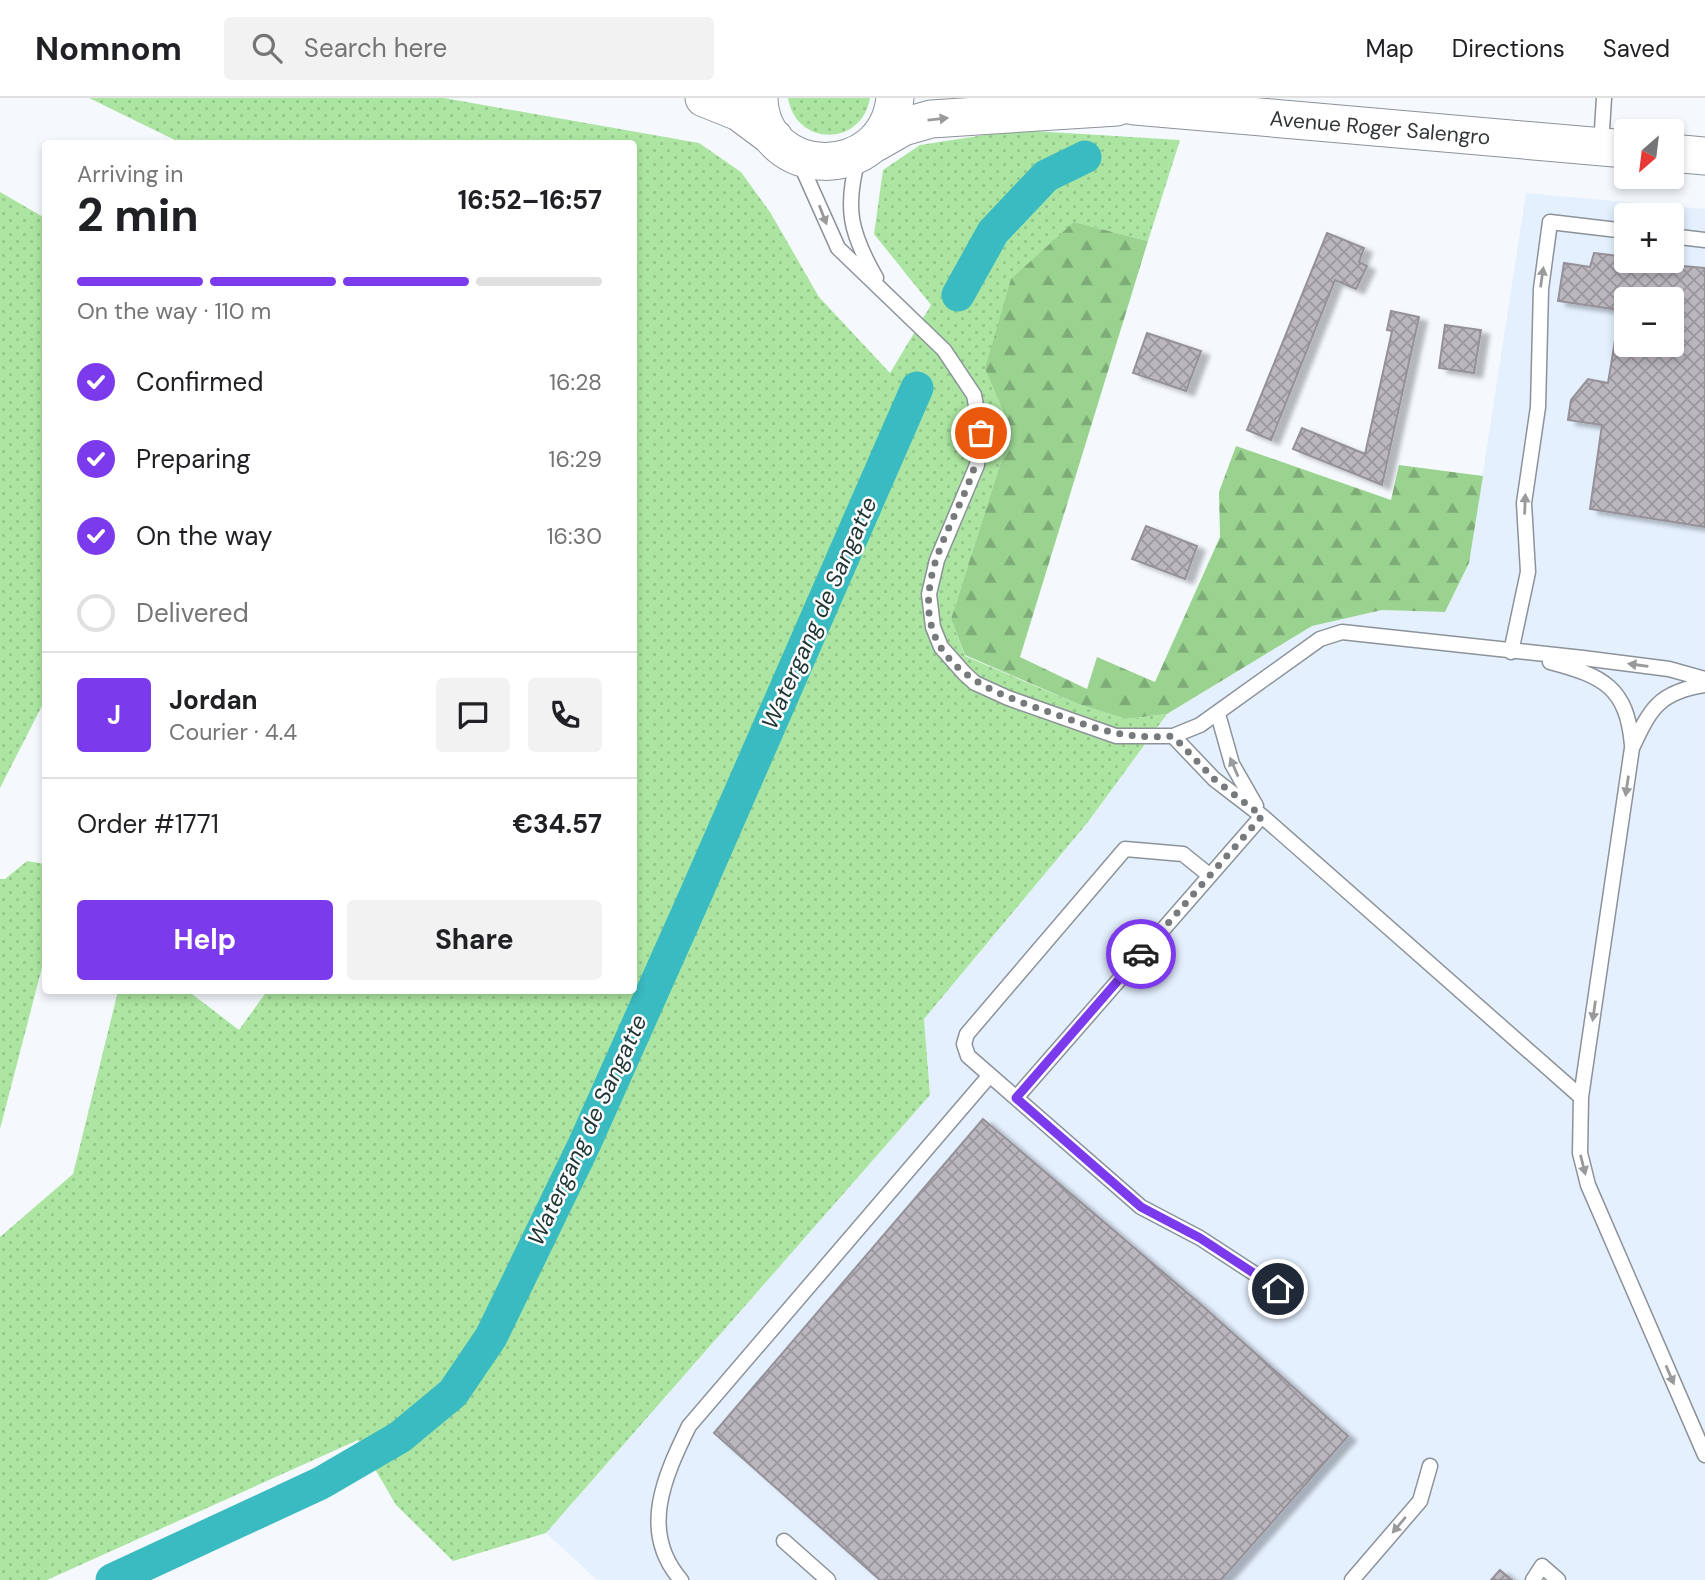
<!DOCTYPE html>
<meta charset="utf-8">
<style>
:root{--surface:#fff;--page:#f2f2f2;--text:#202124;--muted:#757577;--line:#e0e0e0;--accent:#7c3aed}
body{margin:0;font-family:"DM Sans",sans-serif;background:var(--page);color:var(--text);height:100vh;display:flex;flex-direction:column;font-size:26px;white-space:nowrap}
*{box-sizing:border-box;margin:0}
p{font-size:23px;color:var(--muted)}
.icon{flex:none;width:38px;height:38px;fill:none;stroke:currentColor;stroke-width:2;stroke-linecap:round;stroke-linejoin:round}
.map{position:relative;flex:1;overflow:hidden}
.sheet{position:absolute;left:42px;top:42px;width:595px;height:854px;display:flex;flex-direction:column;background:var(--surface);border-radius:7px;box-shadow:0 4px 10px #0003}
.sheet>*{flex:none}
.needle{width:46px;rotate:208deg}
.buttons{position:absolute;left:1614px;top:21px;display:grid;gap:14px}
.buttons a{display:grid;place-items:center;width:70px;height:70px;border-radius:7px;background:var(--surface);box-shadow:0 4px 10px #0003;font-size:35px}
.pin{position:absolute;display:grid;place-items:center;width:60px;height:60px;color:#fff;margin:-30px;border:4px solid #fff;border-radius:50%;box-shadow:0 2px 7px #0007}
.courier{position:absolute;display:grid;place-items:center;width:70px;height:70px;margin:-35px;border:5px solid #7c3aed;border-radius:50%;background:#fff;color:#222;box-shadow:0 2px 9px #0007}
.head em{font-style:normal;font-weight:700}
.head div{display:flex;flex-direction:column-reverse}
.head{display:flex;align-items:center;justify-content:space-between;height:119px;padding:0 35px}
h1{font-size:46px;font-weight:700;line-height:52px}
.bar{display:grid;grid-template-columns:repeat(4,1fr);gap:10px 7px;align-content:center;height:84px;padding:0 35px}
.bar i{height:9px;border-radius:5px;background:var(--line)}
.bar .active{background:var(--accent)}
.bar p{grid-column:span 4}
.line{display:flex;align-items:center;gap:18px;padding:0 35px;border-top:2px solid var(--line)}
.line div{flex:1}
.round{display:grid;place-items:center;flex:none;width:74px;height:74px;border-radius:7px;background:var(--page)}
ol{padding:0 35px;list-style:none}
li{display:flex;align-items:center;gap:21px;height:77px}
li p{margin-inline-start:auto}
li .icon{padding:7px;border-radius:50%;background:var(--accent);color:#fff;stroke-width:4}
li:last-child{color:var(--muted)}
li i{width:38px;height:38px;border:4px solid var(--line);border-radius:50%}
.cta{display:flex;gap:14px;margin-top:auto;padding:14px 35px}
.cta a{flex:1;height:80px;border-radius:7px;background:var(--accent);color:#fff;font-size:28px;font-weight:700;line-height:80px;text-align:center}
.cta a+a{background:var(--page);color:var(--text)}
header{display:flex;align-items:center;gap:42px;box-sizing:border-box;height:98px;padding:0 35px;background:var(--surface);border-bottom:2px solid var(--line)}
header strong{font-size:33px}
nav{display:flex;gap:38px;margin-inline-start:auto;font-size:24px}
.search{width:490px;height:63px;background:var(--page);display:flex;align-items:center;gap:18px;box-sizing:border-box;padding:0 24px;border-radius:7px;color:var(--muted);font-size:26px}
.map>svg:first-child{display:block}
</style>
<header>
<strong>Nomnom</strong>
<div class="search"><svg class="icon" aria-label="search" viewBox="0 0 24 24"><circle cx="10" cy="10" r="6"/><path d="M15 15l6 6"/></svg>Search here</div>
<nav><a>Map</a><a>Directions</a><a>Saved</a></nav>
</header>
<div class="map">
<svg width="1705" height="1482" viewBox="0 0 1705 1482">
<defs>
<pattern id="grass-dots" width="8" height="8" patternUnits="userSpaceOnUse" patternTransform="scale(1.75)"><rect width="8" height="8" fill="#ace5a1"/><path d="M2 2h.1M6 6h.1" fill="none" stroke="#94c58b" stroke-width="1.8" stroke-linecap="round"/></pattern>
<pattern id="forest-firs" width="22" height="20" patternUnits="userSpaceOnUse" patternTransform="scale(1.75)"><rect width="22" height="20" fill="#9ad390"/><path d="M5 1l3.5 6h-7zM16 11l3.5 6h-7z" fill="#7eac76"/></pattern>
<pattern id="building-cross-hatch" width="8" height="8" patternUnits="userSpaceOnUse" patternTransform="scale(1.75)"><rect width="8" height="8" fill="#bcb7bf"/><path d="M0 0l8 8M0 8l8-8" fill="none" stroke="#99969c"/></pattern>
<filter id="shadow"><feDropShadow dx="8" dy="4.5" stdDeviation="2" flood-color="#0004"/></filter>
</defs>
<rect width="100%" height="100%" fill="#f5f9fe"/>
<!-- built -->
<path fill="#e4f0fe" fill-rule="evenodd" d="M1526,95L1705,111V1482H597L546,1435L930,997L924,921L1088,724L1167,616L1312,528L1382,512L1445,514L1469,465ZM1626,117H1671V163H1626ZM1626,201H1671V247H1626Z"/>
<!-- grass -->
<path fill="url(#grass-dots)" d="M89,0H444L699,45L741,74L770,114L819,199L890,275L931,207L874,136L883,72L920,47L1017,32L1180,42L1148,143L1074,124L985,271L1011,332L951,521L965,558L1078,606L1126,621L1167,616L1088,724L924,921L930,997L546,1435L453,1463L396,1407L358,1342L47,1482H0V1139L73,1076L118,893H188L239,932L267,893L634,892V46L181,45Z
M788,0H870C862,49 796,49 788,0Z
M0,94L45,120V602L0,690Z
M27,763L45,766V858L0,1031V781H5Z"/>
<!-- forest -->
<path fill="url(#forest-firs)" d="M1074,124L1148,143L1020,559L1087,591L1097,559L1155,584L1220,439L1219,394L1236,348L1391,402L1399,367L1483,378L1469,465L1445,514L1382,512L1312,528L1167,616L1126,621L1078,606L965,557L951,521L1011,332L985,271L1011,181Z"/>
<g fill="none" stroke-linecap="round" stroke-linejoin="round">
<!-- canal -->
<path stroke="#39bbc1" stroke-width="33" d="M958,197L993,134L1046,78L1085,59
M112,1482L321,1385L400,1339L453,1295L491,1239L584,1047L696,796L917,290"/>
</g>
<!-- building -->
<path fill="url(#building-cross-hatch)" stroke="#959198" stroke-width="2" fill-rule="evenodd" filter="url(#shadow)" d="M1327,135L1364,150L1359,164L1367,168L1356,191L1335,182L1271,342L1247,332Z
M1594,155L1626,159V163L1705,170V429L1590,411L1602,327L1568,322L1571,302L1588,281L1608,285L1620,212L1558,203L1564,165L1590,169ZM1626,201H1671V247H1626Z
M1391,213L1419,219L1382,387L1293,351L1302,330L1365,356L1392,233L1387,232Z
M1445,227L1481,232L1474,275L1439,270Z
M1147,235L1201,253L1186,293L1133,275Z
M1146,428L1197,448L1185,481L1132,461Z
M983,1021L1198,1204L1348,1338L1221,1482H880L714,1335Z
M1500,1472L1512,1482H1491Z"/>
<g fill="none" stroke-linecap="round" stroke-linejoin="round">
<defs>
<path id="lane" d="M1601,48L1604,0
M858,61C844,111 851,136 876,180
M800,65L838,150L944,252L974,297L981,335L977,367L937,462L929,496L933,529L941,549L965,576L975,585L1008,600L1116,638H1173L1200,627L1320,541L1342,534L1583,560L1669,571L1705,581
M1671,138L1705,142
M1511,554L1528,474L1524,405L1538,309L1541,191L1550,124L1626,133
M1550,564C1603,578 1627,589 1632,647
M1705,587C1659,594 1650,611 1632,650L1581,999L1580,1055L1588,1087L1705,1357
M1218,616L1232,666L1256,708
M1173,638L1214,681L1262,718L1581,999
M1209,777L1183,756L1125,751L967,936L964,946L968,958L1141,1109L1200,1140L1278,1191
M1016,1000L1262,718
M784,1443L828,1482
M681,1482C639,1434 664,1379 689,1328L990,977
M1352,1482L1420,1403L1430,1368
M1533,1482L1542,1468L1558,1482"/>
<path id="secondary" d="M704,0L739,14L774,40
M759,0C761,83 886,86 895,0
M1090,0L1135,8L1626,51
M875,45L903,29L931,21L1117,9
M1671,55L1705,58"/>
</defs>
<!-- lane casing -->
<use href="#lane" stroke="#8c9299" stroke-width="17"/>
<!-- secondary casing -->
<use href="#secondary" stroke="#8c9299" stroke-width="39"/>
<!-- lane -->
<use href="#lane" stroke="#fff" stroke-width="14"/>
<!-- secondary -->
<use href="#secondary" stroke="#fff" stroke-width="37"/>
</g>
<!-- one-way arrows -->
<defs><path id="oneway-solid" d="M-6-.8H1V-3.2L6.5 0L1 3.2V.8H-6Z" transform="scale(1.75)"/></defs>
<g fill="#989a9b">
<use href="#oneway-solid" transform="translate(938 21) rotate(-6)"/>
<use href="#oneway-solid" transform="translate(823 117) rotate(69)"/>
<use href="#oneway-solid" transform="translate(1542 179) rotate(-82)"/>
<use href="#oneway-solid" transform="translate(1525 406) rotate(-88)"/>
<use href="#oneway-solid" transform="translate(1638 567) rotate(-172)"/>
<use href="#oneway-solid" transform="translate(1234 669) rotate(-113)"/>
<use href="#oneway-solid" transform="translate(1627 688) rotate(98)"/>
<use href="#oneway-solid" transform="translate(1594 913) rotate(98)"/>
<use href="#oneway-solid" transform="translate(1583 1067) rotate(76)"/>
<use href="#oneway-solid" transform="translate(1670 1277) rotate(67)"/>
<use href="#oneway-solid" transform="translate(1399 1427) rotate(130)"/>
</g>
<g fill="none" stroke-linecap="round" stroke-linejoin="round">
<!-- done -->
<path stroke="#767a7d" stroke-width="7" stroke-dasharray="0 12.6" d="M981,335C977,393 934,438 929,495C922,570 993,595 1049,614C1094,630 1124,642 1173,638L1214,681L1262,718L1141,856"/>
<!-- route -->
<path stroke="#7c3aed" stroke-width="9" d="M1141,856L1016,1000L1141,1109L1200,1140L1278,1191"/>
</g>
<g text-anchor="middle" stroke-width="5" stroke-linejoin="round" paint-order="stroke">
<!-- street labels -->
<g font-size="21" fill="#323537" stroke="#fff">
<text transform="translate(1380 30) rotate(5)" y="7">Avenue Roger Salengro</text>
</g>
<!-- water labels -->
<g font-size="23" font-style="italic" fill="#1f3536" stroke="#fff">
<text transform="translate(819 515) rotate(-66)" y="8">Watergang de Sangatte</text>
<text transform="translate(587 1032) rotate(-65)" y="8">Watergang de Sangatte</text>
</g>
</g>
</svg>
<div class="buttons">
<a><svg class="needle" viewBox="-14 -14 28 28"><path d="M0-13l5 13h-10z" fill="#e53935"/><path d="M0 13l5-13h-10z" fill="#757577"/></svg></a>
<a>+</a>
<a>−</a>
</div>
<div class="pin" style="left:981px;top:335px;background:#ea580c"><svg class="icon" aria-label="bag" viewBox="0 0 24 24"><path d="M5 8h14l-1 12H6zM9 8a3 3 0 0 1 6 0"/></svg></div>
<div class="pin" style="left:1278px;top:1191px;background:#1f2937"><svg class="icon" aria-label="home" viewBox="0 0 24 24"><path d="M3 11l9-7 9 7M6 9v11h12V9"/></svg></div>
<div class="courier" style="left:1141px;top:856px"><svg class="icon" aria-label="car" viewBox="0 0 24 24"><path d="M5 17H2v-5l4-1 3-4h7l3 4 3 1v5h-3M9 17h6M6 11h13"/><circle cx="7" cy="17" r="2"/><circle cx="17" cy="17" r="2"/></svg></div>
<section class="sheet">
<div class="head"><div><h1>2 min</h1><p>Arriving in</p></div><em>16:52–16:57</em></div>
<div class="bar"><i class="active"></i><i class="active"></i><i class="active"></i><i></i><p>On the way · 110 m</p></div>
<ol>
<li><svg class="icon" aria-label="check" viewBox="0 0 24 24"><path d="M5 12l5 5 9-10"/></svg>Confirmed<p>16:28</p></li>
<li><svg class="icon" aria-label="check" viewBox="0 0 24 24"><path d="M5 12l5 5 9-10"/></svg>Preparing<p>16:29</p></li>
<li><svg class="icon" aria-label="check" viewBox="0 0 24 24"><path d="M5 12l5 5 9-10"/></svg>On the way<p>16:30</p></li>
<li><i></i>Delivered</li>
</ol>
<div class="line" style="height:126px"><b class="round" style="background:var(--accent);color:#fff">J</b><div><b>Jordan</b><p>Courier · 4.4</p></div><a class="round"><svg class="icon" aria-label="chat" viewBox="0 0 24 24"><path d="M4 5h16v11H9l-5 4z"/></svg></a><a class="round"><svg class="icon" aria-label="phone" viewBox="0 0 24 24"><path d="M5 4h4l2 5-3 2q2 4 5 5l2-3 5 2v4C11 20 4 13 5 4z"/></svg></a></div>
<div class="line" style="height:91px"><div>Order #1771</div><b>€34.57</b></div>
<div class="cta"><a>Help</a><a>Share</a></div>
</section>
</div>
